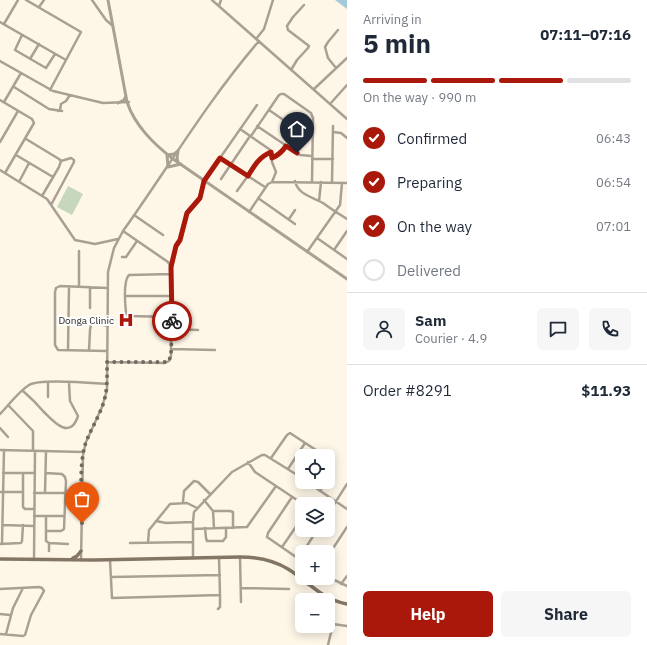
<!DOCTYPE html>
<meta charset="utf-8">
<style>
:root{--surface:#fff;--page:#f6f6f7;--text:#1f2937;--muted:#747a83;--line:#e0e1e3;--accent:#a9180b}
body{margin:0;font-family:"IBM Plex Sans",sans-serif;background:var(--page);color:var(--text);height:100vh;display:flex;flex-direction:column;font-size:15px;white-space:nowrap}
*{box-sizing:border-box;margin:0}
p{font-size:13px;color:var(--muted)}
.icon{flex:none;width:22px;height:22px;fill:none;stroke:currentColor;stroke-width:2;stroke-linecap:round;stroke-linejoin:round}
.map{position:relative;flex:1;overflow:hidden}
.drawer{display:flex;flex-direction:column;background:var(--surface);width:300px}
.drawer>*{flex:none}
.tools{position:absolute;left:295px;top:449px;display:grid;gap:8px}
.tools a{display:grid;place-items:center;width:40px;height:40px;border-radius:6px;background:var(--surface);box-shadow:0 2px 10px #0003;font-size:20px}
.pin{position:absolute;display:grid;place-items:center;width:34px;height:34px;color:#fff;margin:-41px -17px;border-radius:50% 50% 50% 0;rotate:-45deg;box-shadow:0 0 4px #0007}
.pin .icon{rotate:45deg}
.courier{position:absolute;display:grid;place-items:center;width:40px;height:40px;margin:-20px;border:3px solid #a9180b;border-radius:50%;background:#fff;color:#222;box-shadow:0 1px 5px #0007}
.summary em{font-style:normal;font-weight:800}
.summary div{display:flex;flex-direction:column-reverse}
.summary{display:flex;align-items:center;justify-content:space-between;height:68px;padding:0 16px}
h1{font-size:26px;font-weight:800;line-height:30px}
.bar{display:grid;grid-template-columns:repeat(4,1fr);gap:6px 4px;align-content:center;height:48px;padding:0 16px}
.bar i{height:5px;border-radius:3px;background:var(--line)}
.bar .current{background:var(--accent)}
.bar p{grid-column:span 4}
.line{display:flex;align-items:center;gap:10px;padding:0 16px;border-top:1px solid var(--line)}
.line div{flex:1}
.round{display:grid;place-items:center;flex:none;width:42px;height:42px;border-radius:6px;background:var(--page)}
ol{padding:0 16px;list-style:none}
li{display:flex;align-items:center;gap:12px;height:44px}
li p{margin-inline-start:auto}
li .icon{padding:4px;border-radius:50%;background:var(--accent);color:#fff;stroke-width:4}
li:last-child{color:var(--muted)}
li i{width:22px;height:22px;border:2px solid var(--line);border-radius:50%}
.action{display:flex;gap:8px;margin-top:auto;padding:8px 16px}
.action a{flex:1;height:46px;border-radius:6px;background:var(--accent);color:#fff;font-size:16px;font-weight:800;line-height:46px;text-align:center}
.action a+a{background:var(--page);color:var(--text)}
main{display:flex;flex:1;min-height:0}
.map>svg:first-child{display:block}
</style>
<main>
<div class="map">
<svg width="347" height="645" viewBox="0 0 347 645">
<rect width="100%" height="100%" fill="#fef7e8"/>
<!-- green -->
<path fill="#c6d7bd" d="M68,186L83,194L72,215L57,207Z"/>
<!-- water -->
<path fill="#a3cad8" d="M335,0H347V9Z"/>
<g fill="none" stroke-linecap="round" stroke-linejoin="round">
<!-- minor -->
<path stroke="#a9a093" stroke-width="2.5" d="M26,0L81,32L50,90
M92,0L106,20L113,26
M212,0L347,119
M219,6L221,0
M39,7L44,0
M0,22L66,60
M4,24L18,0
M22,35L15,50L46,68L55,54
M256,39L264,29L273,0
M30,59L39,44
M0,61L53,91L103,103L129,102
M336,68L328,58L325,47L328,42L338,30
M291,70L297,60L308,48L309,46L288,30L287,26L293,17L304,5
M14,87L49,109L62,111
M314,89L347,58
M0,100L32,119L34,123L5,173
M4,102L21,73
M330,104L347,85
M269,110L301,132L313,133
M58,111L60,110L61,104L66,101L70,95
M257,126L300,155L312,156
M240,129L269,149L272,154V162L276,172L272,182
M333,132L341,133L347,138
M251,136L279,95L281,94H284L311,113L313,118L312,182
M26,139L59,159L61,161L59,167L42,196
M0,142L18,111
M16,155L53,177
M220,158L265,187
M272,158L279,155L286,146
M312,159H333
M0,170L47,199L75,240L95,244L118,239
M221,179L250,136
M295,181C298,195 313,197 323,203C331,209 339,214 347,219
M19,182L29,163
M332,182L333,126
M237,191L260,159L271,152
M258,198L295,224
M319,201L321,182
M51,205L74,162V160L71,158L61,161
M249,212L268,184L272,182L347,183
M134,215L163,235
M289,219L295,210
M317,238L347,259
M334,250L347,231
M79,251V287
M307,252L340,205L342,183
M122,257H126L137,241
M172,267L176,247L180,240L187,213L200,198L204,181L257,105
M125,296H172
M90,308V287
M172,317L129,316L126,313C125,303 123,281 129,275L172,274
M171,329L198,330
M171,349L215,350
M68,350L69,287
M89,351L90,330L91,325L95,323L108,326
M107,351L58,350L55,345V292L56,288L60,286L108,288
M107,362L165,363L169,361L171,356V267L168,262L123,231
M23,391C30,397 37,404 43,411C53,421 70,441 78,416L70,401L69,383
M48,397V382
M8,405L33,431V451
M0,414C9,405 18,392 29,385C40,378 92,383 107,384
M0,428L8,437
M0,450L83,452
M271,458L287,435L290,433L319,452L322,456
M248,462L255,472L303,504
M288,469L305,443
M3,473H35
M23,473V507L25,509H34
M46,473L62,474L65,477L66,481L64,529L61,531H46
M307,482L347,509
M320,491L326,482
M0,492H23
M34,493H65
M45,493L46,451
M292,497L268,533L267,537L296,557L299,556L302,553
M204,500L213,511L214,528
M183,502L184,491L194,481L198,482L210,494
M213,511H230L233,512V528
M328,514L347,484
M34,516H46
M64,516H46V541L49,543L68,544
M156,521L166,523L193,522
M3,525L34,526
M205,528L206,538L207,541H223L226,537V528
M193,529L247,527L276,486
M130,543L193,542
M148,543L149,530L170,504L187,503L197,508
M0,544L21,543L22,541L23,525
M2,544L4,450
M282,547L302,518
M49,551V543
M303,552L317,530
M328,556L347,527
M240,557L241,602
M193,558V522L194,512L232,472L262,455H265L302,478
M34,559L35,451
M81,560L83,455L86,442L102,407L107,390L108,272L114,248L123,231C168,168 208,100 259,41
M110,560L112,598L220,595L219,557
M111,577L220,575
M328,577L347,586
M341,584L347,576
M308,585L313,578
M241,588L289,589
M0,589L39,587L42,588L44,591L31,615L25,635L23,636L0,634
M218,609L220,607V595
M0,614L10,615
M6,634L13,608L23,588
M328,645L333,624L347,626"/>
<!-- tertiary -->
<path stroke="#a9a093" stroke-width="3" d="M108,0L127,102C135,126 154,144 173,159L347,279
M118,103L124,100L126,96
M178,151L174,154L167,155L168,167L181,164
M178,162L177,158L178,151"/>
<!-- secondary -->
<path stroke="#837664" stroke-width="3.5" d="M73,558L77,556L81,551
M0,559L95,560L240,557C257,557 273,560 288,569C309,582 321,599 347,604"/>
</g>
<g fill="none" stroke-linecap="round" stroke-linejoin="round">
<!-- done -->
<path stroke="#6f6b61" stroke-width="4" stroke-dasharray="0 7.2" d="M82,523C82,501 79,471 84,449C87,435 97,421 102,407C108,392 107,377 107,362H168L171,356L172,321"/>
<!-- route -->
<path stroke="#a9180b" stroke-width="5" d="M172,321L171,267L176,246L180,240L187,213L200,198L204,181L220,158L248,176C254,166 259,157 271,152L272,158C279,155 282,152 286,146L297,153"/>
</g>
<!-- icons -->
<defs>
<symbol id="hospital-bare" viewBox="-9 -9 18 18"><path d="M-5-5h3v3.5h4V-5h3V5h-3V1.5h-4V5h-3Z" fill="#a9180b" stroke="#fff" stroke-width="2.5" paint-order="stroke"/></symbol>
</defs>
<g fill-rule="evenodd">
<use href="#hospital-bare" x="115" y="309" width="22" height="22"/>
</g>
<g text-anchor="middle" stroke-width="4" stroke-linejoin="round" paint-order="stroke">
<!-- poi labels -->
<g font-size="10" fill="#221f19" stroke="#fff" text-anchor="end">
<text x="114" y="324">Donga Clinic</text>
</g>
</g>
</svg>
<div class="tools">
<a><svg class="icon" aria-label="locate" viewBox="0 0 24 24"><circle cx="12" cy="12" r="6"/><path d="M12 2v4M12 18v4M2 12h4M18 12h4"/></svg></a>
<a><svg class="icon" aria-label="layers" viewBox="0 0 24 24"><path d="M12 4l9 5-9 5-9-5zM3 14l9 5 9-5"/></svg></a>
<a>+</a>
<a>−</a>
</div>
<div class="pin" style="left:82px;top:523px;background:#ea580c"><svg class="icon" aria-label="bag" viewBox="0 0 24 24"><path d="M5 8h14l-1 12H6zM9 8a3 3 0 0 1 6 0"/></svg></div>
<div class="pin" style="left:297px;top:153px;background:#1f2937"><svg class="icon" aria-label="home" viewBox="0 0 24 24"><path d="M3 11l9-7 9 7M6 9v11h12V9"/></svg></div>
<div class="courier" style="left:172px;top:321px"><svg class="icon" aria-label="bike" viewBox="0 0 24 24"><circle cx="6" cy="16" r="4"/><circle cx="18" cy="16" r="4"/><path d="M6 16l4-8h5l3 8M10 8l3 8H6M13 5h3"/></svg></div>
</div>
<section class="drawer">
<div class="summary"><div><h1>5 min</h1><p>Arriving in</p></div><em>07:11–07:16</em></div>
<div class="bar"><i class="current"></i><i class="current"></i><i class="current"></i><i></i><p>On the way · 990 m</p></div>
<ol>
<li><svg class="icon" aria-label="check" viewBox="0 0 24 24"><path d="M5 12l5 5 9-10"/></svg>Confirmed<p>06:43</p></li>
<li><svg class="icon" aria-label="check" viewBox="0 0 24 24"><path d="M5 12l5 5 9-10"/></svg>Preparing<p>06:54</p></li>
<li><svg class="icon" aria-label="check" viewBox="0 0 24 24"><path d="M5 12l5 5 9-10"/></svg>On the way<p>07:01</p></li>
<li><i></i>Delivered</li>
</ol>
<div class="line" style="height:72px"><a class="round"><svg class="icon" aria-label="person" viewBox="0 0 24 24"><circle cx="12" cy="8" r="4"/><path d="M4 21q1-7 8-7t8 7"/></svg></a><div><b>Sam</b><p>Courier · 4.9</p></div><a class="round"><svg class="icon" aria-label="chat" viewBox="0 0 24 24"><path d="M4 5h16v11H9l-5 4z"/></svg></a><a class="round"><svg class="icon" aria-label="phone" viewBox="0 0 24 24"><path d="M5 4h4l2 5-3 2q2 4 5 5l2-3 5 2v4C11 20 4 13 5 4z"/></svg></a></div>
<div class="line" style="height:52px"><div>Order #8291</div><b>$11.93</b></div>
<div class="action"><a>Help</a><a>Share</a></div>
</section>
</main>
